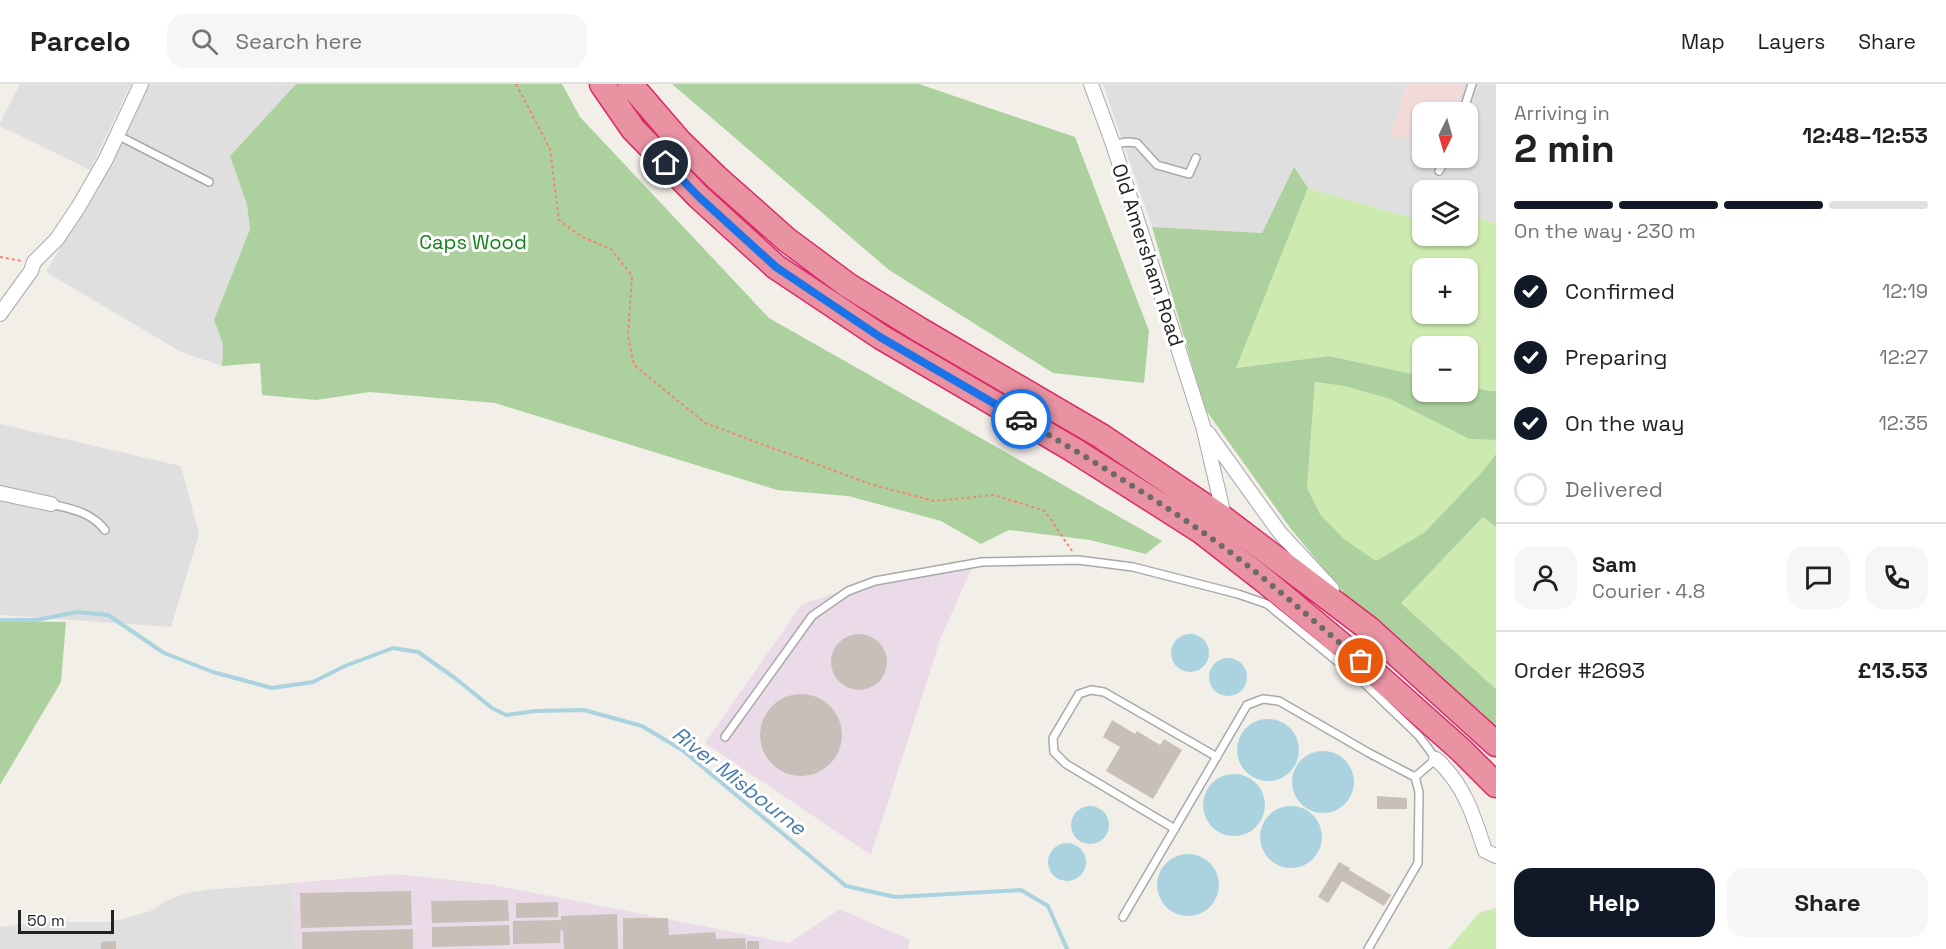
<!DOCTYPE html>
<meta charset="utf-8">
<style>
:root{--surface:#fff;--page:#f6f6f6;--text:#202124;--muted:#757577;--line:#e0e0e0;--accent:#111827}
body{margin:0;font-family:"Space Grotesk",sans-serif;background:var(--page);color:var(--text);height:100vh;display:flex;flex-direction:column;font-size:22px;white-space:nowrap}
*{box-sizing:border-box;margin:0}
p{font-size:20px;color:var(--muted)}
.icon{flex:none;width:33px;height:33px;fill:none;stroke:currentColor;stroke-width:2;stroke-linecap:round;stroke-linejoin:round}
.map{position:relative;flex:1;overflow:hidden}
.panel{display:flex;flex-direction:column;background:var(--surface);width:450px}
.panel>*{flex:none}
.needle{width:39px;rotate:185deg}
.controls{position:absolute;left:1412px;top:18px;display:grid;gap:12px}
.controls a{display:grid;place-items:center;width:66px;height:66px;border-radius:12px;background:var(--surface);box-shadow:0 2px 4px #0004;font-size:30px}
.scale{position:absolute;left:18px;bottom:15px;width:96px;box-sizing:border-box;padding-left:6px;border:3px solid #222;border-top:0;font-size:16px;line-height:21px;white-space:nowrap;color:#222;-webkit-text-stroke:4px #fff;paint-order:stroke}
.pin{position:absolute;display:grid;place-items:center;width:51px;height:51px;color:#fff;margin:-26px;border:3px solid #fff;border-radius:50%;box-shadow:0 2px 6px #0007}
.courier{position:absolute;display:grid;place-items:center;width:60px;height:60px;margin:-30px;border:4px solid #1a73e8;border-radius:50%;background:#fff;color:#222;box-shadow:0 2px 8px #0007}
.summary em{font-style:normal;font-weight:600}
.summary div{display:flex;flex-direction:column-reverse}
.summary{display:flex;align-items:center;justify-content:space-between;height:102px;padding:0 18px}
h1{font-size:39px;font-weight:600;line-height:45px}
.bar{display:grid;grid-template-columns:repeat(4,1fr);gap:9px 6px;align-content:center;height:72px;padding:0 18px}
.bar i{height:8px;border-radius:4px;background:var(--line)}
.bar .selected{background:var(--accent)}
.bar p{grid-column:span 4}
.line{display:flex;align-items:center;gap:15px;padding:0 18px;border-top:2px solid var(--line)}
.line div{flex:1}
.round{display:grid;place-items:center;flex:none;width:63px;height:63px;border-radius:18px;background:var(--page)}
ol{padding:0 18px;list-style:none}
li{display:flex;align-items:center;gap:18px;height:66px}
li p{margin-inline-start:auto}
li .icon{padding:6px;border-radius:50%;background:var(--accent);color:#fff;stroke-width:4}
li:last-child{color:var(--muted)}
li i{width:33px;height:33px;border:3px solid var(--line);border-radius:50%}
.cta{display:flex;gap:12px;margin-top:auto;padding:12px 18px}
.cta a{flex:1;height:69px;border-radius:18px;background:var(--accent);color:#fff;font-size:24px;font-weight:600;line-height:69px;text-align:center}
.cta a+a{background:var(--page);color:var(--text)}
header{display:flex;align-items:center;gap:36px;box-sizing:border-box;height:84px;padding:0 30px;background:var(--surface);border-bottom:2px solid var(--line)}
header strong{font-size:28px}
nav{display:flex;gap:33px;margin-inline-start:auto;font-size:21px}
.search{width:420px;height:54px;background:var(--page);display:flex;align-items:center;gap:15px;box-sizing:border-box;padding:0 21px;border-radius:18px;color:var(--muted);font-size:22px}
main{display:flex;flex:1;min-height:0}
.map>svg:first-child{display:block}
</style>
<header>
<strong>Parcelo</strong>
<div class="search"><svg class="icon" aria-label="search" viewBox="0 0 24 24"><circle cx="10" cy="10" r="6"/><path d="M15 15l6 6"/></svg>Search here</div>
<nav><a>Map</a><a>Layers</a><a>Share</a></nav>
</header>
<main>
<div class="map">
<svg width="1496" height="865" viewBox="0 0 1496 865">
<rect width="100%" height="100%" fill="#f2efe9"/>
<!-- residential -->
<path fill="#e0dfdf" d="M20,0H131L90,86L0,42V39Z
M142,0H296L230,72L247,121L250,145L214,236L223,260L222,282L181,268L46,188L86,120Z
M1103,0H1407L1391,52L1422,58V74H1467V28H1454L1465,0H1496V139L1467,131V106H1422V137L1308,104L1294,84L1262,149L1152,143Z
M0,340L181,382L199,450L171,543L0,531Z
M293,799L295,865H0V843L39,838H111L151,827L166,817L187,809L206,806Z"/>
<!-- commercial -->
<path fill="#f2dad9" d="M1407,0H1465L1454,28H1422V58L1390,52Z"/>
<!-- industrial -->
<path fill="#ebdbe8" d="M974,479L941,553L871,771L705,659L802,520L865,500Z
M397,790L494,801L789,859L840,825L910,856L908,865H295L293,799Z"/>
<!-- grass -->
<path fill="#cdebb0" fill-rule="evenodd" d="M1308,104L1422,137V152H1467V131L1496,139V307H1490L1467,302V262H1422V292L1329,272L1235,284ZM1422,184H1467V230H1422Z
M1315,298L1344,302L1390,315L1469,355L1496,356V370L1481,389L1425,448L1376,477L1344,455L1320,430L1307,404Z
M1483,433L1496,443V605L1401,519Z
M1496,824V865H1448L1480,828Z"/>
<!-- forest -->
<path fill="#add19e" d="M296,0H562L580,33L769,234L1162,457L1146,470L1090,456L1009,446L981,460L941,437L848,412L777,406L495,319L370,308L316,316L262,311L260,279L222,282L223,260L214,236L250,145L247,121L230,72Z
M672,0H919L1075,53L1149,247L1144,299L1053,289L889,186Z
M1294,83L1308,104L1236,284L1329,272L1422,292V308H1467V302L1490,307H1496V356L1469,355L1390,315L1344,302L1315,298L1307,404L1320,430L1344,455L1376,477L1425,448L1481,389L1496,370V443L1483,433L1401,519L1496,605V651L1353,520L1291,445L1205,325L1152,143L1262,149Z
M0,537L66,538L61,598L0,701Z"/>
<!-- water -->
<path fill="#aad3df" d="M1171 569a19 19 0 1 1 38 0a19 19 0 1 1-38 0Z
M1209 593a19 19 0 1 1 38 0a19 19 0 1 1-38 0Z
M1237 666a31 31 0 1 1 62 0a31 31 0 1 1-62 0Z
M1292 698a31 31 0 1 1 62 0a31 31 0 1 1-62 0Z
M1203 721a31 31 0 1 1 62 0a31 31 0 1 1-62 0Z
M1260 753a31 31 0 1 1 62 0a31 31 0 1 1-62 0Z
M1071 741a19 19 0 1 1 38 0a19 19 0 1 1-38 0Z
M1048 778a19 19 0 1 1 38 0a19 19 0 1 1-38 0Z
M1157 801a31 31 0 1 1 62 0a31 31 0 1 1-62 0Z"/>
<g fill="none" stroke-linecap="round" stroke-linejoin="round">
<!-- stream -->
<path stroke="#aad3df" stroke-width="4" d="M0,536H36L77,528L108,531L164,569L213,588L272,604L313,598L345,582L393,564L418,568L455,594L492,624L506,631L536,627L584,626L642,642L682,666L846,802L895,813L1021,806L1048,822L1067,865"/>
</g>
<!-- building -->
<path fill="#c7bfb8" d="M831 578a28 28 0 1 1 56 0a28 28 0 1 1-56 0Z
M760 651a41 41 0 1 1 82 0a41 41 0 1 1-82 0Z
M1112,636L1135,650L1137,647L1160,661L1164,655L1182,666L1153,715L1106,687L1120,663L1103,653Z
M1377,712L1407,714V725H1377Z
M1339,778L1350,784L1349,786L1391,811L1384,822L1342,797L1328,819L1318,813Z
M411,807L412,841L301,844L300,809Z
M508,816L509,837L432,839L431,817Z
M558,818V833L516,834V819Z
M617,830L618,865H564L563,846H561V839L560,859L513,860V837L561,836V832Z
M623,834H668L669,851L715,848L716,855L745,854L746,865H623Z
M509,841L510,861L432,863V843Z
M413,845V865H302V848Z
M116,857V865H101V858Z
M747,857H759V865H747Z"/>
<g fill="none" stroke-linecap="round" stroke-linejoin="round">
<defs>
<path id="lane" d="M1463,28L1472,0
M117,51L209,98
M1113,60L1128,58L1137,59L1157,81L1189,90L1196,74
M1439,87L1446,74
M51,420C72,425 91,428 105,446
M725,653L812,532L848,507L875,497L982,478L1078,476L1133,483L1238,510L1267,520L1365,600L1419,652L1436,675L1415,693L1419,708L1418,779L1368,865
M1175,745L1066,680L1054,668L1053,654L1079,610L1091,606L1104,608L1217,673
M1123,833L1247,621L1263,615L1279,617L1369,669L1415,693"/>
<path id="street" d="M1091,0L1113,60L1203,342L1225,436
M0,230L31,187L34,178L57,155L79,122L106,75L141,0
M1208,349L1280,449L1332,505
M0,409L51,420
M1436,675C1464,700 1474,732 1485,767L1496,772"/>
<path id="highway" d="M602,0L633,45L699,113L776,183L881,253L1072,365L1201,447L1265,497L1361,577L1461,666L1496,701
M630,0L680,58L716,93L787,156L849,202L920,246L1101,352L1224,435L1368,544L1496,660"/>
</defs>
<!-- lane casing -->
<use href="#lane" stroke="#a9a9a9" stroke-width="10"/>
<!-- street casing -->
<use href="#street" stroke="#a9a9a9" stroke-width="16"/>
<!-- highway casing -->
<use href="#highway" stroke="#dc2a67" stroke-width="27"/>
<!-- path -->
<path stroke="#fa8072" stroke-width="2" stroke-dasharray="3 3" stroke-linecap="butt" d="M516,0L550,65L559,136L582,153L611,165L632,192L628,252L634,281L705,339L870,400L934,417L994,411L1045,427L1072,467
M0,173L22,177"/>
<!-- lane -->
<use href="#lane" stroke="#fff" stroke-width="7"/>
<!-- street -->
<use href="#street" stroke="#fff" stroke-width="14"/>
<!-- highway -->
<use href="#highway" stroke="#e892a2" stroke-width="24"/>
</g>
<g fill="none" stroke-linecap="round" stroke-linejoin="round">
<!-- done -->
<path stroke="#6b6a68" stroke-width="6" stroke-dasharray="0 10.8" d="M1021,335C1082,370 1143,407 1201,447C1257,486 1309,533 1361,577"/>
<!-- route -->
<path stroke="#1a73e8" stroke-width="8" d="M666,79L699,113L776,183L880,253L1021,335"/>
</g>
<g text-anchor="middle" stroke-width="6" stroke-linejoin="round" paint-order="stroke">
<!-- park labels -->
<g font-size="20" fill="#0c8416" stroke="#fff">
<text x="473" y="165">Caps Wood</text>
</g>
<!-- street labels -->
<g font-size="20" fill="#222" stroke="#fff">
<text transform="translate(1148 171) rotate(72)" y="7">Old Amersham Road</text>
</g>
<!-- water labels -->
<g font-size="21" font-style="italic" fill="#4a7aab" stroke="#fff">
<text transform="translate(739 697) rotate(38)" y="7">River Misbourne</text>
</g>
</g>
</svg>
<div class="controls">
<a><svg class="needle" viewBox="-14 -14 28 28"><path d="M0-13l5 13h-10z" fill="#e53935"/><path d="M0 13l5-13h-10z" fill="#757577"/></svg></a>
<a><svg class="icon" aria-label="layers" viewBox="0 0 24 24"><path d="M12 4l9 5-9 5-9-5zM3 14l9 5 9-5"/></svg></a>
<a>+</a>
<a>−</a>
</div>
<div class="scale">50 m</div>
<div class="pin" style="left:1361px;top:577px;background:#ea580c"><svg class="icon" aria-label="bag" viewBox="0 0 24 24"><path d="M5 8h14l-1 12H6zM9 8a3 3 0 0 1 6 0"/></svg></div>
<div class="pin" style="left:666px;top:79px;background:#1f2937"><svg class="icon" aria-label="home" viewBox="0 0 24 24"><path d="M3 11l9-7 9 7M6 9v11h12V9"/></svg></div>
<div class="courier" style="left:1021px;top:335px"><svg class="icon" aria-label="car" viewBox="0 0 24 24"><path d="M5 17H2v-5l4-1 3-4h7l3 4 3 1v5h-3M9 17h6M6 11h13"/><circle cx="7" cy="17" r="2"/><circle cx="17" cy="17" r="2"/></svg></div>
</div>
<section class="panel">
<div class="summary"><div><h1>2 min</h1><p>Arriving in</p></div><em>12:48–12:53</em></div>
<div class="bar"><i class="selected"></i><i class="selected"></i><i class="selected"></i><i></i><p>On the way · 230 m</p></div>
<ol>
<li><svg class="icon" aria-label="check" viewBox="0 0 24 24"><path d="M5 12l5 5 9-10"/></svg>Confirmed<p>12:19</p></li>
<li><svg class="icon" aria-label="check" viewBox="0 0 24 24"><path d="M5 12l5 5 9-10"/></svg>Preparing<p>12:27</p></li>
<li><svg class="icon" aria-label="check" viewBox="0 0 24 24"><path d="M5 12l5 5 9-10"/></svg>On the way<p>12:35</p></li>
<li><i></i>Delivered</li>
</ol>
<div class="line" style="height:108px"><a class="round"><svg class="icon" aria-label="person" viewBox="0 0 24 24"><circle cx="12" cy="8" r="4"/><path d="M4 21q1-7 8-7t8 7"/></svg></a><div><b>Sam</b><p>Courier · 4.8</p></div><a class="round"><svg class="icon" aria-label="chat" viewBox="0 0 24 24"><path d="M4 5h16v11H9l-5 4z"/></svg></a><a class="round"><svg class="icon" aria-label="phone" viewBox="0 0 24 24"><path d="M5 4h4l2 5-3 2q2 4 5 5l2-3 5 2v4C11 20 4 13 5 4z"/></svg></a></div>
<div class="line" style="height:78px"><div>Order #2693</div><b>£13.53</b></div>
<div class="cta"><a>Help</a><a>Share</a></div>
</section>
</main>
